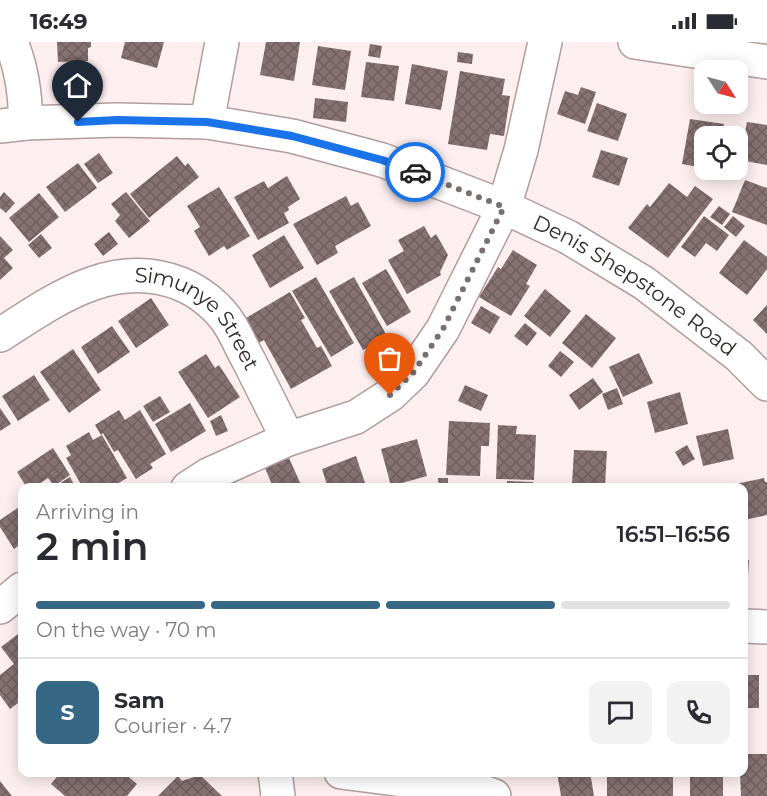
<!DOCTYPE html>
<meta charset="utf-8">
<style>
:root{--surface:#fff;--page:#f2f2f3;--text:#2b2b33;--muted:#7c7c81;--line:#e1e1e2;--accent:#366886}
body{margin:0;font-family:Montserrat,sans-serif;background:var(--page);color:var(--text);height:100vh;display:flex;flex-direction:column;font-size:22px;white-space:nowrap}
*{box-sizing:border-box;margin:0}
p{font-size:20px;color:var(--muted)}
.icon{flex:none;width:33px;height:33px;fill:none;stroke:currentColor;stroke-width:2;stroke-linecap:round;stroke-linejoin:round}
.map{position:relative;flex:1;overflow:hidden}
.panel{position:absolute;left:18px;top:441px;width:730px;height:294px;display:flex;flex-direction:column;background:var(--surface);border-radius:12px;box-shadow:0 3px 15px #0003}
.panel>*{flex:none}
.needle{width:39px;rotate:126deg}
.tools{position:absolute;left:694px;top:18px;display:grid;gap:12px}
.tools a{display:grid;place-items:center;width:54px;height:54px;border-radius:12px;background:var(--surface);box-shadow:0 3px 15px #0003;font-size:30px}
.pin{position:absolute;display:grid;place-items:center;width:51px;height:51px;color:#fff;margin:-62px -26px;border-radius:50% 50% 50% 0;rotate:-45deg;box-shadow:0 0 6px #0007}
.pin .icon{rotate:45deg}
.courier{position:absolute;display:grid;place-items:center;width:60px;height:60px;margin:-30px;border:4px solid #1a73e8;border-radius:50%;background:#fff;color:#222;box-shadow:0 2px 8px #0007}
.summary em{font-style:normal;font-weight:600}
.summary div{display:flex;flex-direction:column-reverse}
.summary{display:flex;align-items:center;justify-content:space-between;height:102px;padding:0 18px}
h1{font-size:39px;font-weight:600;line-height:45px}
.bar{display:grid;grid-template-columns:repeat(4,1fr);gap:9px 6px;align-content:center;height:72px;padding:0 18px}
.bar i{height:8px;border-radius:4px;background:var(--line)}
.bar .current{background:var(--accent)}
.bar p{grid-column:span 4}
.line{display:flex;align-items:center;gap:15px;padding:0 18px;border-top:2px solid var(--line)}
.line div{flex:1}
.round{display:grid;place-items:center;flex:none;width:63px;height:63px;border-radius:12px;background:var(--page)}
.status{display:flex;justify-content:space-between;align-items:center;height:42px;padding:0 30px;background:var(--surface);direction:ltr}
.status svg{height:16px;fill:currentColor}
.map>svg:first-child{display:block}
</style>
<div class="status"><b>16:49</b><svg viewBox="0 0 49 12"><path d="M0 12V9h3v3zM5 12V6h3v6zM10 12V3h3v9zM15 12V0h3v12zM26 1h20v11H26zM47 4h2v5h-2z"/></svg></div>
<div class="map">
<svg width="767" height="754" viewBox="0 0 767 754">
<defs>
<pattern id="building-cross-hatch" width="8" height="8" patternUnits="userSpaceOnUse" patternTransform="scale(1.5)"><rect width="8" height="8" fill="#867273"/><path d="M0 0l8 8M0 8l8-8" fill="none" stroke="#6e5e5f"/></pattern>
</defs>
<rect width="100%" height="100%" fill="#fdefef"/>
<!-- building -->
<path fill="url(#building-cross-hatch)" d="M57,0H91V5L88,6V19L58,20Z
M125,0H164L157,26L121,16Z
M266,0H300L294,39L260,33Z
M370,2L382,4L380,16L368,14Z
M318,4L351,9L345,48L312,43Z
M458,10L473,12L472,22L457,20Z
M366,20L399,24L394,59L361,55Z
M412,22L448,29L441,68L405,62Z
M460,29L505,37L502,53L510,54L504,94L490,92L487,108L448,102Z
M581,45L596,50L585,82L557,72L565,49L578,53Z
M315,56L348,60L346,80L313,76Z
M597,61L627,72L618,99L587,89Z
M690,77L724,82L722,94H705V126L682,122Z
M747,80L767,83V123L740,118Z
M601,108L628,116L619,144L592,135Z
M99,111L113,131L98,141L84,122Z
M177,114L185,124L188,121L199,135L149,176L130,152Z
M78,121L97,146L65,170L46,145Z
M287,134L300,157L288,165L289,168L284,171L289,181L258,198L234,155L264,139L268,146Z
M745,138L767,146V183L732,170Z
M669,141L687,155L695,144L713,157L668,216L628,186L647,162L650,165Z
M219,145L250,194L227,208L224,204L209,214L194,189L200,185L187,164Z
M4,150L15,161L6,171L0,166V155Z
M126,150L150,179L129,196L115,179L120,173L111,162Z
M39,151L59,175L29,200L9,176Z
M346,154L351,164L358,160L371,184L335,204L338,211L317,223L293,182Z
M719,164L730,172L722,183L710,175Z
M704,174L729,193L717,209L706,201L695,215L681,205Z
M733,174L745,184L736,195L724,185Z
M424,184L431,196L436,192L448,213L440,230L441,233L407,252L388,218L404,209L398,198Z
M109,190L118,202L103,214L94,202Z
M41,192L52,206L39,216L28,203Z
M284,193L304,226L270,246L252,213Z
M0,194L13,208L4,216L13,226L0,238Z
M744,198L767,215V227L747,253L719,231Z
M513,208L537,223L526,242L530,244L511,274L479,255L498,225L501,227Z
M386,227L411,270L387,284L362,241Z
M316,235L354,301L331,315L292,249Z
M354,235L387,294L363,308L329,249Z
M545,247L571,269L550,295L524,274Z
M290,250L305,276L301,278L317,306L321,304L332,324L291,347L264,298L255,303L241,279Z
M151,256L169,283L136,306L118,279Z
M767,263V292L753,278Z
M481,264L500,275L490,292L471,281Z
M586,272L616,296L592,326L562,301Z
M525,281L537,291L527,304L514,294Z
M112,284L130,310L98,332L81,305Z
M73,307L101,348L69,371L40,330Z
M560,309L574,320L561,335L548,324Z
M639,311L653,341L623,355L609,325Z
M206,312L215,326L219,323L240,355L208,376L178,330Z
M34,333L50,358L18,379L2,354Z
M593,336L603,350L579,368L569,353Z
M465,343L488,353L481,369L458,359Z
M617,346L623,362L608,368L602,352Z
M680,350L688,382L655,391L647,360Z
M160,354L170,370L153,380L143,364Z
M190,361L206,389L171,410L155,382Z
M0,366L11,382L0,389Z
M119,368L125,378L140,368L166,412L150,422L153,426L136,437L118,408L114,410L103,391L101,393L95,383Z
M221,373L228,389L216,394L210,379Z
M449,379L490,381L489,404H481L480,434L446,433Z
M498,383L517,384L516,392L536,393L534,438L496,437Z
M728,387L734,417L703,424L696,394Z
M89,390L93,398L102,393L127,436L110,446H83L66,416L71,413L66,404Z
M417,397L427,434L391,444L381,407Z
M687,403L695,417L683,424L675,410Z
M53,406L70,433L54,444L48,436L33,446H27L17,430Z
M574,408L607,409L605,444L572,442Z
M356,414L365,441L352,446H328L322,427Z
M289,416L302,445H273L265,426Z
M70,435L76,446H52Z
M438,436H448V446H439Z
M764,436L765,440H767V473L744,478V446H731V443Z
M507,439L533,440L532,446H507Z
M22,463V501L14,507L0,485V478Z
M744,517L749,518L747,551L744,550Z
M22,589V658L10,667L0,653V633L14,622L1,605Z
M744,633H759V666H744Z
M744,712H767V754H741L740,730H744Z
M61,730H123L137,742L127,754H65L51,742Z
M557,730H590L594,754H561Z
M607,730H673V754H607Z
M690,730H723V754H690Z
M200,733L222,754H158L178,734L182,739Z
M0,739L12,754H0Z"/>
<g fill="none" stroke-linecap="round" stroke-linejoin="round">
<defs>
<g id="minor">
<path d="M11,0C22,27 25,52 26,81"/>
<path d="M635,0L767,20"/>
<path d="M207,80L222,0"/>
<path id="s1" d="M0,84L26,81L117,78L207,80L292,94L382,118L504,165L568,195L644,241L739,314L767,342"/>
<path id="s2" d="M0,293C56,257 113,215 181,242C200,250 219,265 230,283C237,294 242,307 249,319C262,345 275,371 288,397"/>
<path d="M188,446L208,433L288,397L356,375L390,353L413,331L443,287L504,165L521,108L545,0"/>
<path d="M0,565L22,547"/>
<path d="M744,584L767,585"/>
<path d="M275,730L278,754"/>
<path d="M341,730L475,747L494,754"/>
</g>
</defs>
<!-- minor casing -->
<use href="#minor" stroke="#b29d9d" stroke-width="36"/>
<!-- minor -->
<use href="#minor" stroke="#fff" stroke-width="33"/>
</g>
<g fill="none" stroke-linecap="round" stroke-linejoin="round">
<!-- done -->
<path stroke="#7a6f6f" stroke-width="6" stroke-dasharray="0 10.8" d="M390,353L413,331L443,287L504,165L415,130"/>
<!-- route -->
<path stroke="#1a73e8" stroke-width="8" d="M78,80L117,78L207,80L292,94L382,118L415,130"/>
</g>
<g text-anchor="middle" stroke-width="4.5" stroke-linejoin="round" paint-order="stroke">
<!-- street labels -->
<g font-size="21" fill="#332a2a" stroke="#fff">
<text dy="7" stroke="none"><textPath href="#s1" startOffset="670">Denis Shepstone Road</textPath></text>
<text dy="7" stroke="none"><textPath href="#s2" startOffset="230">Simunye Street</textPath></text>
</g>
</g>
</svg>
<div class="tools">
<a><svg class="needle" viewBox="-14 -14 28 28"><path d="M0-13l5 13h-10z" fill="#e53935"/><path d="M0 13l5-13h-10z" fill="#7c7c81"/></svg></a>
<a><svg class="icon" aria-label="locate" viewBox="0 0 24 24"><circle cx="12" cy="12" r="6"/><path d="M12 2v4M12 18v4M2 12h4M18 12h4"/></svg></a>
</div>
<div class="pin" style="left:390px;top:353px;background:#ea580c"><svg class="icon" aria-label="bag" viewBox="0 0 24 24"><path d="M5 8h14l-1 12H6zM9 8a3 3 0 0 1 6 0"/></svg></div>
<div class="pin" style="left:78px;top:80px;background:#1f2937"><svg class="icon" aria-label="home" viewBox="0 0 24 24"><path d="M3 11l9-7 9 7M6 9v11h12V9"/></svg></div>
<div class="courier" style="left:415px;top:130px"><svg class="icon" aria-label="car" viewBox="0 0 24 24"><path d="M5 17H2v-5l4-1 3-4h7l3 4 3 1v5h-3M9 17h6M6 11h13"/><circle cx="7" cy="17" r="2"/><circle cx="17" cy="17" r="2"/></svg></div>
<section class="panel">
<div class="summary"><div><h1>2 min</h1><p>Arriving in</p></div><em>16:51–16:56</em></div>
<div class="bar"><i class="current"></i><i class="current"></i><i class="current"></i><i></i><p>On the way · 70 m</p></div>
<div class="line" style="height:108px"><b class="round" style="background:var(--accent);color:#fff">S</b><div><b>Sam</b><p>Courier · 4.7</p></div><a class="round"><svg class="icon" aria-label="chat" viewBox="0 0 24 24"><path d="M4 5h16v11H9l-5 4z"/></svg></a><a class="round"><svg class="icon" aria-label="phone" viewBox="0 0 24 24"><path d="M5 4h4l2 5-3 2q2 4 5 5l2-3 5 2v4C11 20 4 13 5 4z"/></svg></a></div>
</section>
</div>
